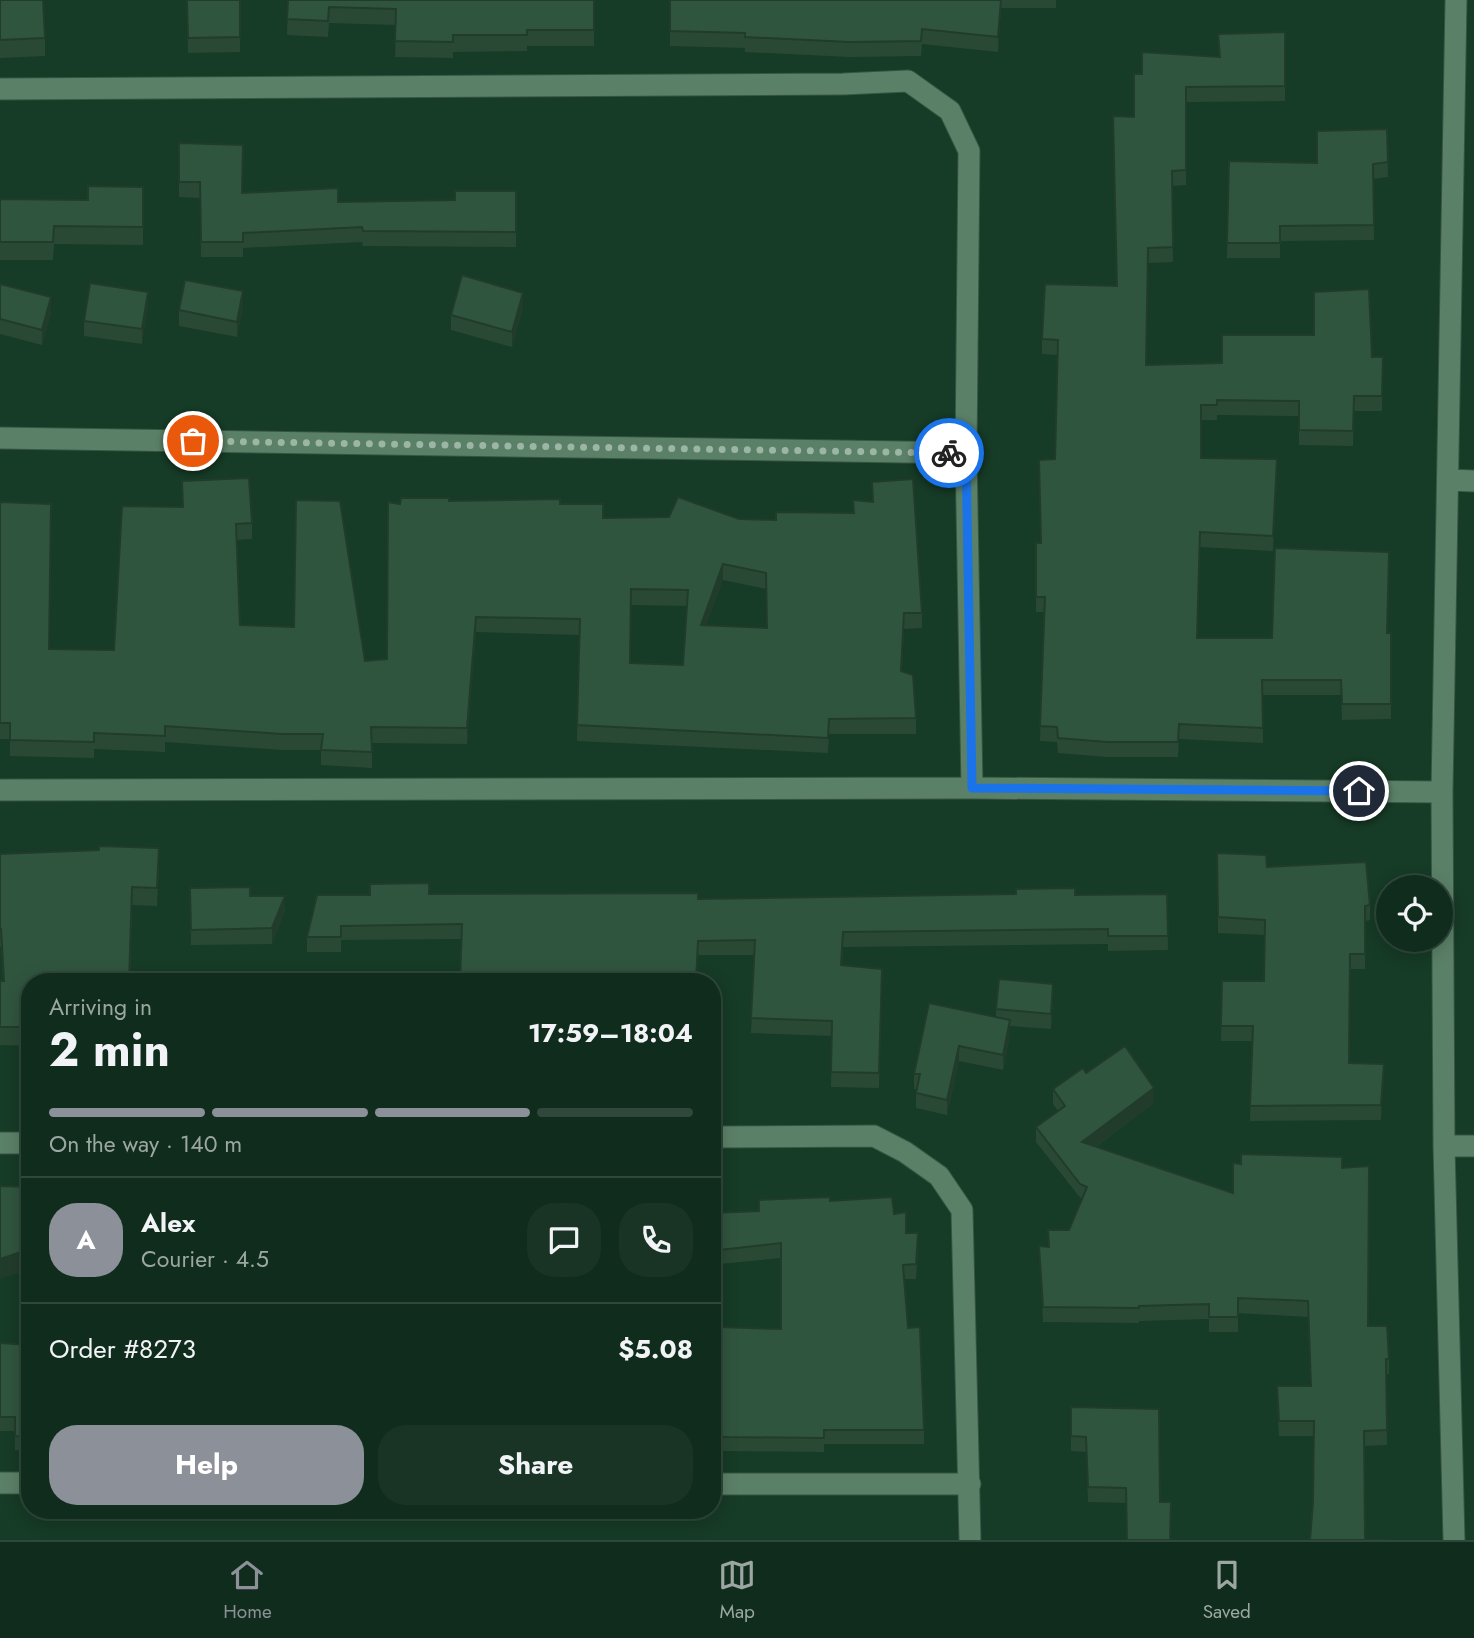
<!DOCTYPE html>
<meta charset="utf-8">
<style>
:root{--surface:#102c1c;--page:#193425;--text:#f1f3f6;--muted:#9ca7a3;--line:#30483b;--accent:#8c9099}
body{margin:0;font-family:Jost,sans-serif;background:var(--page);color:var(--text);height:100vh;display:flex;flex-direction:column;font-size:26px;white-space:nowrap}
*{box-sizing:border-box;margin:0}
p{font-size:23px;color:var(--muted)}
.icon{flex:none;width:38px;height:38px;fill:none;stroke:currentColor;stroke-width:2;stroke-linecap:round;stroke-linejoin:round}
.map{position:relative;flex:1;overflow:hidden}
.details{position:absolute;left:21px;top:973px;width:700px;height:546px;display:flex;flex-direction:column;background:var(--surface);border-radius:28px;box-shadow:0 4px 18px #0003,0 0 0 2px var(--line)}
.details>*{flex:none}
.controls{position:absolute;left:1376px;top:875px;display:grid;gap:14px}
.controls a{display:grid;place-items:center;width:77px;height:77px;border-radius:50%;background:var(--surface);box-shadow:0 4px 18px #0003,0 0 0 2px var(--line);font-size:35px}
.pin{position:absolute;display:grid;place-items:center;width:60px;height:60px;color:#fff;margin:-30px;border:4px solid #fff;border-radius:50%;box-shadow:0 2px 7px #0007}
.courier{position:absolute;display:grid;place-items:center;width:70px;height:70px;margin:-35px;border:5px solid #1a73e8;border-radius:50%;background:#fff;color:#222;box-shadow:0 2px 9px #0007}
.overview em{font-style:normal;font-weight:700}
.overview div{display:flex;flex-direction:column-reverse}
.overview{display:flex;align-items:center;justify-content:space-between;height:119px;padding:0 28px}
h1{font-size:46px;font-weight:700;line-height:52px}
.bar{display:grid;grid-template-columns:repeat(4,1fr);gap:10px 7px;align-content:center;height:84px;padding:0 28px}
.bar i{height:9px;border-radius:5px;background:var(--line)}
.bar .selected{background:var(--accent)}
.bar p{grid-column:span 4}
.line{display:flex;align-items:center;gap:18px;padding:0 28px;border-top:2px solid var(--line)}
.line div{flex:1}
.round{display:grid;place-items:center;flex:none;width:74px;height:74px;border-radius:28px;background:var(--page)}
.primary-button{display:flex;gap:14px;margin-top:auto;padding:14px 28px}
.primary-button a{flex:1;height:80px;border-radius:28px;background:var(--accent);color:#fff;font-size:28px;font-weight:700;line-height:80px;text-align:center}
.primary-button a+a{background:var(--page);color:var(--text)}
.tab-bar{display:flex;justify-content:space-around;align-items:center;height:98px;border-top:2px solid var(--line);background:var(--surface);font-size:19px;color:var(--muted)}
.tab-bar a{display:grid;justify-items:center;gap:4px}
.tab-bar .selected{color:var(--accent)}
.map>svg:first-child{display:block}
</style>
<div class="map">
<svg width="1474" height="1540" viewBox="0 0 1474 1540">
<rect width="100%" height="100%" fill="#163b26"/>
<g fill="none" stroke-linecap="round" stroke-linejoin="round">
<defs>
<path id="minor" d="M0,89L843,84L908,81L950,111L969,151L966,453L972,788
M0,438L966,453
M1449,480L1474,481
M0,790L972,788L1442,792
M712,1137L874,1136L905,1152L939,1176L962,1210L970,1540
M0,1143H30
M1444,1146H1474
M0,1483H30
M712,1484H970
M1454,1540L1444,1146L1442,792L1456,0"/>
</defs>
<!-- minor casing -->
<use href="#minor" stroke="#375543" stroke-width="23"/>
<!-- minor -->
<use href="#minor" stroke="#5b8068" stroke-width="21"/>
</g>
<!-- wall -->
<path fill="#294935" fill-rule="evenodd" d="M0,0L45,38V56L0,58Z
M187,0H240V52L188,53Z
M288,0H594V46H527V51L453,52V58L395,57L396,25L329,23L328,37L287,35Z
M670,0H1056V8H1001L998,52L922,44L921,56L849,57L745,52V48L670,46Z
M1285,32V101L1186,102V185L1172,186L1173,262L1148,263L1146,365L1372,357L1383,372L1382,411H1354L1353,446L1299,445V416L1217,415V420H1201V458L1277,474L1273,551L1200,547L1197,638H1272L1391,633V719L1342,720L1341,695H1263V743L1179,739L1178,757H1107L1058,753L1057,742L1040,741L1044,612H1036V543H1040L1055,459L1058,355L1042,354V339L1116,286L1142,74L1219,57L1218,34Z
M1387,129L1388,177L1373,179L1374,240L1280,241V258H1227L1229,161L1317,163Z
M179,143L242,193L338,202L455,200L516,191V247L363,246L362,242L243,248V257H201L200,198L179,197Z
M143,187V245L54,244L53,260H0V199L88,200Z
M0,284L51,312L42,345L0,334Z
M243,306L237,337L179,326V310Z
M148,307L142,344L84,336V321Z
M523,308L512,347L451,330V315Z
M182,481L252,523V539L236,540L240,625L365,661L387,659L400,504L449,501L560,504L603,518L776,520L853,513V500L872,502V482L922,613V628L904,629L902,671L916,718V734H829L828,753L577,741L579,635L476,632L467,744L372,743V768L321,765V750H282L165,742V752L94,749V758L10,756V739H0V502L50,649L114,650L182,507ZM723,580L766,589V628L706,625ZM631,605L687,606L683,665L630,663Z
M1217,853L1267,867L1370,905V920L1365,921V969H1350L1349,1063L1384,1079L1381,1120L1250,1121L1252,1041H1221L1222,981H1264L1265,935L1218,933Z
M0,854L159,866L157,906L132,905L130,982H30V1046L0,1045V981H3L1,947H0Z
M190,888L250,896L285,911L272,944L191,945Z
M429,894L698,899L1167,894L1168,950L1108,951V944L843,947L842,965L882,969L879,1088L831,1087L832,1036L751,1033L754,955H698L461,939L341,940V952H307V937Z
M1053,999L1051,1029L1010,1026V1035L1003,1070L959,1061L947,1115L916,1108V1089H914V1074L996,1017V1009Z
M1086,1073L1154,1103L1096,1147L1233,1193L1342,1168L1368,1326L1389,1359V1374H1386L1387,1445L1364,1446L1310,1540L1313,1502L1314,1436H1279L1277,1401V1386H1311L1308,1317L1238,1313V1332H1209V1319L1139,1321V1323L1043,1322L1039,1246L1048,1247V1230H1069L1082,1200L1036,1142V1127L1058,1111L1053,1104V1089Z
M830,1201L894,1214L918,1247L916,1279H904L908,1328L924,1430V1444H824V1452L727,1451L712,1450V1213L759,1211ZM781,1258V1329L719,1327L720,1264Z
M0,1343L30,1345V1451L15,1450V1431H0Z
M1071,1407L1159,1409L1126,1503L1088,1502L1086,1452L1071,1451Z"/>
<!-- shaded-wall -->
<path fill="#223c2b" d="M1001,0V8L998,52V37Z
M243,291V306L237,337V322Z
M148,292V307L142,344V329Z
M523,293V308L512,347V332Z
M51,297V312L42,345V330Z
M1277,459V474L1273,551V536Z
M723,564V580L701,641V625Z
M904,613V629L901,686V671Z
M476,617V632L467,744V728Z
M285,896V911L272,944V928Z
M1053,984V999L1051,1029V1014Z
M1010,1020V1035L1003,1070V1055Z
M959,1046V1061L947,1115V1100Z
M1384,1064V1079L1381,1120V1105Z
M1154,1088V1103L1082,1157V1142Z
M30,1249V1269L0,1279V1259Z"/>
<!-- building -->
<path fill="#30553e" stroke="#223c2b" stroke-width="2" fill-rule="evenodd" d="M0,0H43L45,38L0,40Z
M187,0H240V37L188,38Z
M288,0H594V30H527V35H453V42L395,41L396,9L329,7L328,21L287,19Z
M670,0H1001L998,37L922,29L921,41L849,42L745,37V33L670,31Z
M1285,32V86L1186,87V170L1172,171L1173,247L1148,248L1146,365L1222,363V335H1314V292L1369,289L1372,357H1383L1382,396H1354L1353,431L1299,430V401L1217,400V405H1201V458L1277,459L1273,536L1200,532L1197,638H1272L1275,548L1389,552L1387,633H1391V704H1342L1341,680H1262L1263,728L1179,724L1178,742H1107L1058,738L1057,727L1040,726L1045,597H1036V543H1041L1039,460L1055,459L1058,340L1042,339L1045,284L1117,286L1113,116L1134,117V74H1142V52L1220,57L1218,34Z
M1387,129L1388,162L1373,164L1374,225L1280,226V243H1227L1229,161L1317,163V131Z
M179,143L243,145L242,193L338,188V202L455,200V191H516V232L363,231L362,227L243,233V242H201L200,182H179Z
M88,186L143,187V227L54,226L53,242H0V199L88,200Z
M462,275L523,293L512,332L451,315Z
M185,280L243,291L237,322L179,310Z
M90,283L148,292L142,329L84,321Z
M0,284L51,297L42,330L0,319Z
M249,478L252,523L236,524L240,625L294,627L296,500L340,501L365,661L387,659L388,502L400,504L401,498H449V501L560,499V504H603V518L669,517L678,497L739,519L776,520V512L854,513L853,500L873,502L872,482L913,479L922,613H904L901,671L913,675L916,718L829,719L828,738L577,725L580,619L476,617L467,728L371,727L372,752L321,750L323,734H282L165,726V736L94,733V742L10,740V723H0V502L51,504L49,649L114,650L122,506L183,507L182,481ZM723,564L766,573L767,628L701,625ZM631,589L688,590L683,665L630,663Z
M99,846L159,848L157,888L132,887L129,982H30V1027H0V981H4L1,929H0V854L99,850Z
M1217,853L1266,855L1267,867L1366,862L1370,905L1365,906V954H1350L1349,1063L1384,1064L1381,1105L1250,1106L1253,1026H1221L1222,981H1264L1265,920L1218,917Z
M429,883V894L698,893V899L1016,894V889L1075,888V895L1167,894L1168,936H1108V929L843,932L841,965L882,969L879,1073L831,1072L832,1021L751,1018L755,940L698,941L696,982H460L462,924L341,926V937H307L317,895H370V884Z
M250,887V896H285L272,928L191,930L190,888Z
M999,979L1053,984L1051,1014L996,1009Z
M929,1003L1010,1020L1003,1055L959,1046L947,1100L916,1093L920,1074H914Z
M1125,1046L1154,1088L1082,1142L1233,1193V1163L1241,1164V1154L1342,1157V1168L1369,1166L1368,1326H1387L1389,1359H1386L1387,1430L1364,1431L1365,1540H1385H1310L1313,1502L1314,1421H1279L1277,1386H1311L1308,1301L1238,1298V1317H1209V1304L1139,1306V1308L1043,1307L1039,1246L1049,1247L1048,1230H1069L1087,1187L1080,1184L1036,1127L1065,1106L1053,1089L1083,1068L1086,1073Z
M0,1186L30,1187V1249L0,1259Z
M830,1197V1201L892,1197L894,1214L906,1212V1233H918L916,1264L903,1265L908,1328L920,1327L924,1430H824V1438L727,1437L712,1436V1213L759,1211V1200ZM781,1243V1329L719,1327L720,1250Z
M0,1343L30,1345V1437L15,1436V1417H0Z
M1071,1407L1159,1409L1160,1502H1171L1170,1540H1127L1126,1488L1088,1487L1086,1437L1071,1436Z"/>
<g fill="none" stroke-linecap="round" stroke-linejoin="round">
<!-- done -->
<path stroke="#9cb6a5" stroke-width="7" stroke-dasharray="0 12.6" d="M193,441L949,453"/>
<!-- route -->
<path stroke="#1a73e8" stroke-width="9" d="M949,453H966L972,788L1359,791"/>
</g>
</svg>
<div class="controls">
<a><svg class="icon" aria-label="locate" viewBox="0 0 24 24"><circle cx="12" cy="12" r="6"/><path d="M12 2v4M12 18v4M2 12h4M18 12h4"/></svg></a>
</div>
<div class="pin" style="left:193px;top:441px;background:#ea580c"><svg class="icon" aria-label="bag" viewBox="0 0 24 24"><path d="M5 8h14l-1 12H6zM9 8a3 3 0 0 1 6 0"/></svg></div>
<div class="pin" style="left:1359px;top:791px;background:#1f2937"><svg class="icon" aria-label="home" viewBox="0 0 24 24"><path d="M3 11l9-7 9 7M6 9v11h12V9"/></svg></div>
<div class="courier" style="left:949px;top:453px"><svg class="icon" aria-label="bike" viewBox="0 0 24 24"><circle cx="6" cy="16" r="4"/><circle cx="18" cy="16" r="4"/><path d="M6 16l4-8h5l3 8M10 8l3 8H6M13 5h3"/></svg></div>
<section class="details">
<div class="overview"><div><h1>2 min</h1><p>Arriving in</p></div><em>17:59–18:04</em></div>
<div class="bar"><i class="selected"></i><i class="selected"></i><i class="selected"></i><i></i><p>On the way · 140 m</p></div>
<div class="line" style="height:126px"><b class="round" style="background:var(--accent);color:#fff">A</b><div><b>Alex</b><p>Courier · 4.5</p></div><a class="round"><svg class="icon" aria-label="chat" viewBox="0 0 24 24"><path d="M4 5h16v11H9l-5 4z"/></svg></a><a class="round"><svg class="icon" aria-label="phone" viewBox="0 0 24 24"><path d="M5 4h4l2 5-3 2q2 4 5 5l2-3 5 2v4C11 20 4 13 5 4z"/></svg></a></div>
<div class="line" style="height:91px"><div>Order #8273</div><b>$5.08</b></div>
<div class="primary-button"><a>Help</a><a>Share</a></div>
</section>
</div>
<nav class="tab-bar">
<a class="selected"><svg class="icon" aria-label="home" viewBox="0 0 24 24"><path d="M3 11l9-7 9 7M6 9v11h12V9"/></svg>Home</a>
<a><svg class="icon" aria-label="map" viewBox="0 0 24 24"><path d="M3 6l6-2 6 2 6-2v14l-6 2-6-2-6 2zM9 4v14M15 6v14"/></svg>Map</a>
<a><svg class="icon" aria-label="saved" viewBox="0 0 24 24"><path d="M7 4h10v16l-5-4-5 4z"/></svg>Saved</a>
</nav>
